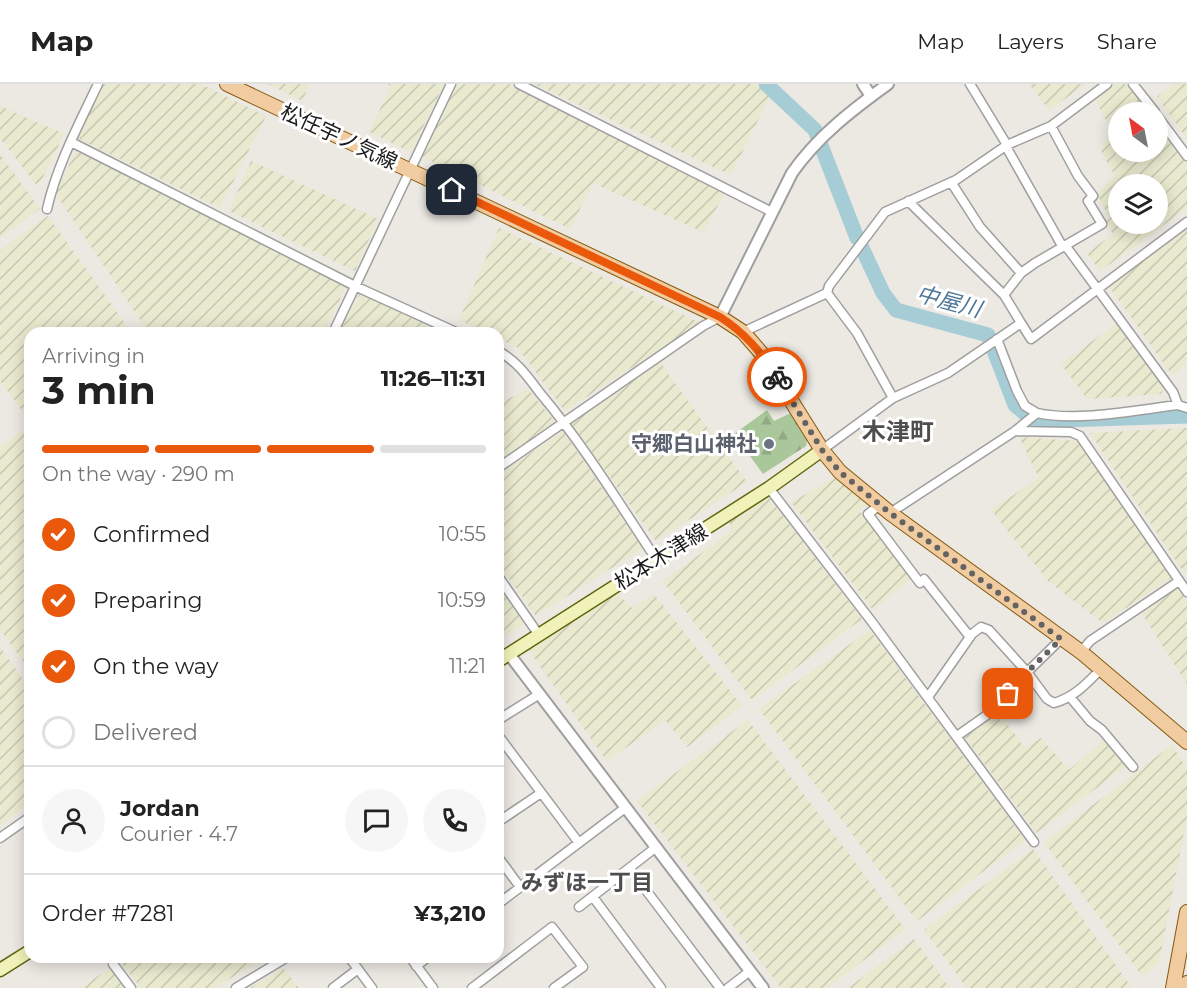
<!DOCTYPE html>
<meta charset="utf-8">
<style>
:root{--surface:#fff;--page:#f6f6f6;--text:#222;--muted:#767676;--line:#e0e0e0;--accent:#ea580c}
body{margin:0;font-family:Montserrat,"Noto Sans JP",sans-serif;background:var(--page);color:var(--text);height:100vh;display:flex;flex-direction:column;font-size:22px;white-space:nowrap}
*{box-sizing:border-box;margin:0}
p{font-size:20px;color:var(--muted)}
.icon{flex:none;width:33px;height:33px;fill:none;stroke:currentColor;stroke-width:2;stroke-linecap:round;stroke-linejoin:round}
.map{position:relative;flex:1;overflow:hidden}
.sheet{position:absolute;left:24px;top:243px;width:480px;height:636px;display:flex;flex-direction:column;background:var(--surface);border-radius:18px;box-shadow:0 3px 15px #0003}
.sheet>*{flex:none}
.needle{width:39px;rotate:328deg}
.buttons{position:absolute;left:1108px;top:18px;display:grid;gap:12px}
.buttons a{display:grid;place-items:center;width:60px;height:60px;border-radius:50%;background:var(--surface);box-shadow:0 3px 15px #0003;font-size:30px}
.pin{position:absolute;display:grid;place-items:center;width:51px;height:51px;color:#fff;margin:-26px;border-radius:12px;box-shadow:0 3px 9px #0006}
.courier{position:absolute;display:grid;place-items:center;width:60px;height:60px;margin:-30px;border:4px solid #ea580c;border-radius:50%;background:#fff;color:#222;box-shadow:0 2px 8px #0007}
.summary em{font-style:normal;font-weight:700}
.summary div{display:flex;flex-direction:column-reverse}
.summary{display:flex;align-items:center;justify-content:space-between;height:102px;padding:0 18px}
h1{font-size:39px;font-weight:700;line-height:45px}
.bar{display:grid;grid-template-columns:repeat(4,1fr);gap:9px 6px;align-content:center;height:72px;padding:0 18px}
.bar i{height:8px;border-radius:4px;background:var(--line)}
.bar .on{background:var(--accent)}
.bar p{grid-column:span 4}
.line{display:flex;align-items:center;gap:15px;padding:0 18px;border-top:2px solid var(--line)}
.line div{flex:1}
.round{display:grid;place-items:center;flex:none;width:63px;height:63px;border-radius:32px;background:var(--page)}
ol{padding:0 18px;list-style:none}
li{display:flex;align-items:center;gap:18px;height:66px}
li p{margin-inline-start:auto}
li .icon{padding:6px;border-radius:50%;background:var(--accent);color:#fff;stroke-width:4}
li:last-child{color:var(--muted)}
li i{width:33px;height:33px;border:3px solid var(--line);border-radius:50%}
header{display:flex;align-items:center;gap:36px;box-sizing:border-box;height:84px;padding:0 30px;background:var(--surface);border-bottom:2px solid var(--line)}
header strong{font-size:28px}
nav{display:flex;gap:33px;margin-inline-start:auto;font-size:21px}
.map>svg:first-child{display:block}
</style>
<header>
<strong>Map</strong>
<nav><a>Map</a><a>Layers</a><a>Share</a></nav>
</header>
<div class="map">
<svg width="1187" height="904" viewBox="0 0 1187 904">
<defs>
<pattern id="farmland-furrows" width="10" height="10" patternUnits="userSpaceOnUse" patternTransform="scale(1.5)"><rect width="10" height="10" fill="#e8e9ce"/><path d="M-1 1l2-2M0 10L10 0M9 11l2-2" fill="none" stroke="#c6c7b0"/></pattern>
<pattern id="forest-firs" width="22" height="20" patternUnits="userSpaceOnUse" patternTransform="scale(1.5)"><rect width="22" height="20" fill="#a9c79a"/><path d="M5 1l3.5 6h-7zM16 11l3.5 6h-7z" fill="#91aa84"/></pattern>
</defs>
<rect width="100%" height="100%" fill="#ece8e2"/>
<!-- farmland -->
<path fill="url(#farmland-furrows)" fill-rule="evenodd" d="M104,0H201L266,32L220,124L77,54Z
M268,0H310L302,17Z
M387,0H444L411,68L369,48L391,2Z
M456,0H509L726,107L703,148L593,99L570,145L421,72Z
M534,0H756L770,12L731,91Z
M1029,0H1086L1049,26Z
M1112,0H1129L1150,28H1119V68H1158V40L1187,80V124L1100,187L1087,169L1113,150L1105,138L1110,134L1097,110L1115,92L1101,67L1111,46L1094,13ZM1119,100H1158V140H1119Z
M1174,0H1187V55L1157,13Z
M0,22L64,50L38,103L0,54Z
M76,67L349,196L324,249H149L55,109Z
M0,70L40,125L0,154Z
M251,77L378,135L355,187L229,127Z
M48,132L132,249H30V329L26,332L0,297V166Z
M499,144L700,239L565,327L517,263L498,254V249H487L459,236Z
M1187,144V280L1172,291L1108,201Z
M360,208L443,249H339Z
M1117,239L1165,302L1161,310L1087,315L1061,280Z
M659,277L747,398L656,457L571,339Z
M528,305L555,338L498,378V320Z
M1187,344V487L1184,489L1090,349Z
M24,346L30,354V587L0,545V363Z
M563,347L643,464L536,532L498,479V391Z
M1019,353L1078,357L1171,494L1103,539L1048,497L991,426L1039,394Z
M835,394L868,419L859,426L911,495L873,526L791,418Z
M767,411L862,535L752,616L663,497L732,447L728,434Z
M498,500L525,539L498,557Z
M1178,503L1187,517V600L1141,528Z
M616,508L632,524L654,510L742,622L687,663L665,636L607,677L525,561Z
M870,546L1025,756L917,837L759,625Z
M0,563L30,605V719L0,741Z
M999,629L1025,664L1041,654L1069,686L1103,656L1126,682L1036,749L965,653Z
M748,636L905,845L827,904H781L637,717Z
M1172,661L1187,685V733L1159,879L1142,892L1044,758Z
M1033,765L1132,904H967L924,846Z
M914,855L950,904H848Z
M128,873H265L215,904H141L120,877Z
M110,884L125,904H80Z
M283,884L299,904H250Z"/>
<!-- forest -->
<path fill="url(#forest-firs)" d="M767,326L774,337L793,328L808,352L806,362L763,390L734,350Z"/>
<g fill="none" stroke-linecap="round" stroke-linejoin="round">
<!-- river -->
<path stroke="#a6cdd6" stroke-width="15" d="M766,0L815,46L857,154
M862,164L883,209L896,226L988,251L1015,321L1034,337L1187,332"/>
<defs>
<path id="minor" d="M519,0L772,128
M970,0L1007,61L1008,66L1061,160L1068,165L1173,308L1178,321
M1133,0L1155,28
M1158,33L1187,72
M71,58L357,203L458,249
M951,98L980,143L1021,189L1004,211
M47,125C57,81 79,40 98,0
M1021,189L1035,179L1102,140L1088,117L1093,112L1078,92L1051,42
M827,209L857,249L893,314
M1021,239L1031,255L1187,138
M743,248L827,209L829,202L885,128L956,96L1007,61L1051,42L1107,0
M333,249L451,0
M997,255L1017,307L1025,322L1037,329
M498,267C516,276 528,293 540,309C583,360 619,419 656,475
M1015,347L1071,348L1080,352L1187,508
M822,366L893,314L948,289L1021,239L1004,211L908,117
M498,384L703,242L720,233
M769,404L872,538L1034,758
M880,421L868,430L920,499
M890,429L1015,347L1037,329C1077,338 1137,326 1178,321L1187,324
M498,492L539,551
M924,495L970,553
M1081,568L1090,557L1179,497
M928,613L972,550L981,543L989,546L1027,588L1047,615L1054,619C1075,613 1087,599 1102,584
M1070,613L1090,637L1102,646L1133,683
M498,636L538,611
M498,651L579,759
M957,652L1001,621L1016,599L1061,555
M498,738L541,709
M0,754L30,733
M498,773L520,803
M630,785L720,904
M593,813L661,904
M498,820L625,724
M579,823L655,764
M349,873L372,904
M410,873L433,904
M113,880L131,904
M416,882L428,873
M236,904L284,875
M333,904L358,885
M472,904L552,843L583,883L554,904
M728,904L750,887"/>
<path id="tertiary" d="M863,0L871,12
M720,233L792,89C817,53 852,26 888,0
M509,570L763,904"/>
<path id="secondary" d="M498,577L769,404L822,366
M0,886L30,867"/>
<path id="primary" d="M227,0L720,233L743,248L762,270L822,366L840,388L890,429L1081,568L1187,658
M1173,904L1187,828
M1186,904L1187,899"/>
</defs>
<!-- minor casing -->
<use href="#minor" stroke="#9f9f9f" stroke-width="11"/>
<!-- tertiary casing -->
<use href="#tertiary" stroke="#9f9f9f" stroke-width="14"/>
<!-- secondary casing -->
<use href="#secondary" stroke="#5f660f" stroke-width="15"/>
<!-- primary casing -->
<use href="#primary" stroke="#84590e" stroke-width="16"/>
<!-- minor -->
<use href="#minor" stroke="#fff" stroke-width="8"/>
<!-- tertiary -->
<use href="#tertiary" stroke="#fff" stroke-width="10"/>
<!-- secondary -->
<use href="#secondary" stroke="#f1f2b9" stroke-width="12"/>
<!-- primary -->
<use href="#primary" stroke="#f2cca1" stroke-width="14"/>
</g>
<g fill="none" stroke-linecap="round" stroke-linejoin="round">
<!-- done -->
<path stroke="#646361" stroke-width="6" stroke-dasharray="0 10.8" d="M777,293L822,366L840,388L890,429L1061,555L1016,599L1008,610"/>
<!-- route -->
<path stroke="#ea580c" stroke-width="8" d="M452,106L720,233C745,249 761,268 777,293"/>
</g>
<!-- markers -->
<circle fill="#6b7280" stroke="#fff" stroke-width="2" cx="769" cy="360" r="6"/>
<g text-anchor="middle" stroke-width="6" stroke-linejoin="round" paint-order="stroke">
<!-- street labels -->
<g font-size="21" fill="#1b1b1b" stroke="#fff">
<text transform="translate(339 53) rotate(25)" y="7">松任宇ノ気線</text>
<text transform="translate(661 473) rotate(-32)" y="7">松本木津線</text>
</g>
<!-- worship labels -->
<g font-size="21" font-weight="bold" fill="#5b616d" stroke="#fff" text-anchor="end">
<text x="757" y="367">守郷白山神社</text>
</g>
<!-- water labels -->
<g font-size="22" font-style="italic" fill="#4f7799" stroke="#fff">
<text transform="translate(949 217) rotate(15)" y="8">中屋川</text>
</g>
<!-- neighbourhood labels -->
<g font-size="22" font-weight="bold" fill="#4e4e4e" stroke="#fff">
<text x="587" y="806">みずほ一丁目</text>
</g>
<!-- quarter labels -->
<g font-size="24" font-weight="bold" fill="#4e4e4e" stroke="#fff">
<text x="898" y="356">木津町</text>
</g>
</g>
</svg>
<div class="buttons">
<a><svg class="needle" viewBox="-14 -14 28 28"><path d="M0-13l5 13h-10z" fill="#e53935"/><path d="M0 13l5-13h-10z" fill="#767676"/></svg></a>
<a><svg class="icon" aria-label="layers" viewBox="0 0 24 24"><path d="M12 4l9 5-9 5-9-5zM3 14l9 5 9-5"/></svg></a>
</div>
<div class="pin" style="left:1008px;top:610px;background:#ea580c"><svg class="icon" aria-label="bag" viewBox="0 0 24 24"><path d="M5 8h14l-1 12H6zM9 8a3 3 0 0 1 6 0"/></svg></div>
<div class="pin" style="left:452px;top:106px;background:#1f2937"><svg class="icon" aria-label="home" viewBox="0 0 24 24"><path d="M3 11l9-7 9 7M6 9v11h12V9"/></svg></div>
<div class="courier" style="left:777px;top:293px"><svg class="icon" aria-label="bike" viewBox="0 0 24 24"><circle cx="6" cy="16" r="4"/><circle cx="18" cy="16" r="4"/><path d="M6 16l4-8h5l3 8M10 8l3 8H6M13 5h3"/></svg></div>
<section class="sheet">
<div class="summary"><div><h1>3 min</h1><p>Arriving in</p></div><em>11:26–11:31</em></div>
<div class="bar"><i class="on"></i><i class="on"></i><i class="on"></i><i></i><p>On the way · 290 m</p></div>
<ol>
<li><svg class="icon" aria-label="check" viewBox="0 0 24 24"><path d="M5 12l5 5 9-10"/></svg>Confirmed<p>10:55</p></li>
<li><svg class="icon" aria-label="check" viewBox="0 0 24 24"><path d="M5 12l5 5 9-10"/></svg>Preparing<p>10:59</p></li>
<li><svg class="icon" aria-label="check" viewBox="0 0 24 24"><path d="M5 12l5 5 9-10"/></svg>On the way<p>11:21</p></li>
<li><i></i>Delivered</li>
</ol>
<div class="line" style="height:108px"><a class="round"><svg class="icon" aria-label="person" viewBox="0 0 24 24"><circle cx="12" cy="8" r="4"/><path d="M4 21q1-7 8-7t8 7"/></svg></a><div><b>Jordan</b><p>Courier · 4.7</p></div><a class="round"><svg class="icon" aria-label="chat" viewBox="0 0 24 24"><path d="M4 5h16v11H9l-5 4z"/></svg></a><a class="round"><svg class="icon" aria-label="phone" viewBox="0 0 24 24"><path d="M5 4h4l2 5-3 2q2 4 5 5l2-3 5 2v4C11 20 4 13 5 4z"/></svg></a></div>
<div class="line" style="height:78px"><div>Order #7281</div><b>¥3,210</b></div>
</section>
</div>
